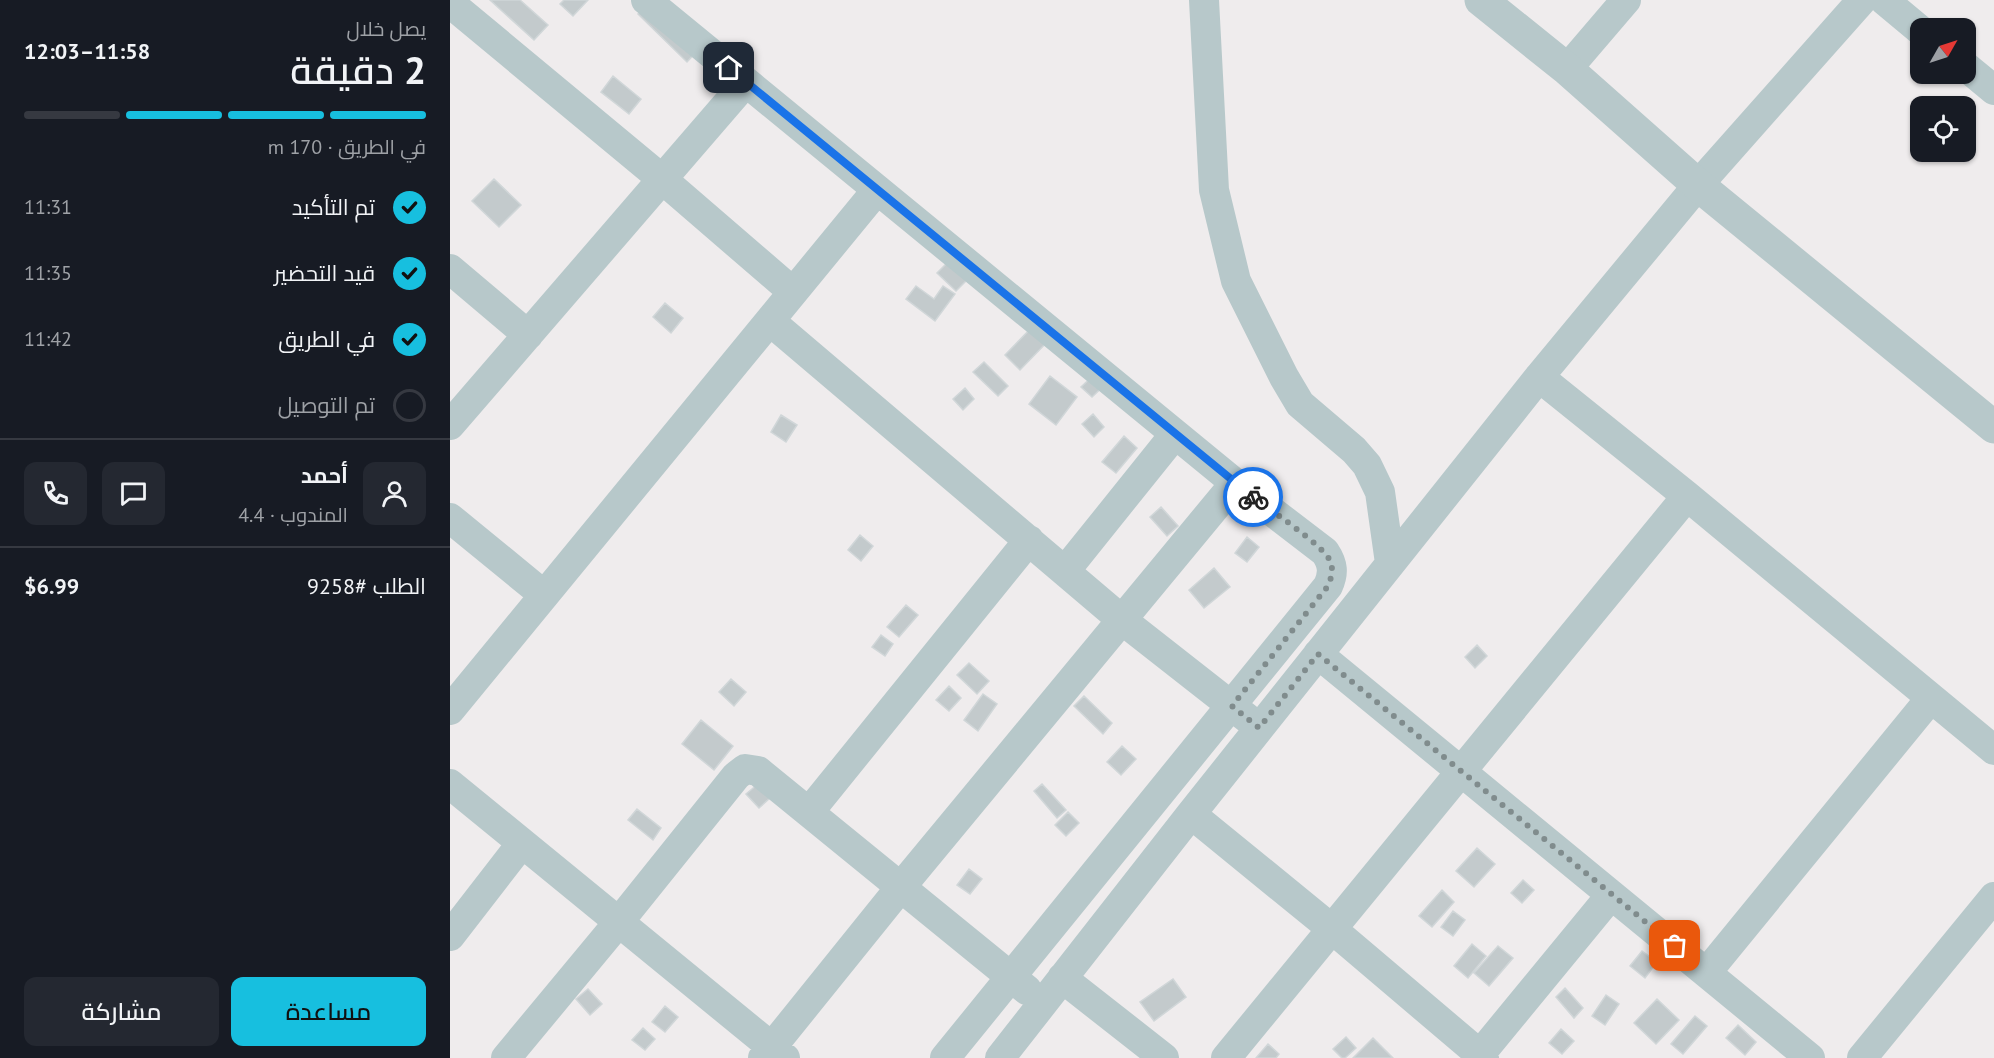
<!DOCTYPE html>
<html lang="ar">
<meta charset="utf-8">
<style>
:root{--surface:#171b24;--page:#242831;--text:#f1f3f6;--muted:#9ea1a6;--line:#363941;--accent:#17bfdf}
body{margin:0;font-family:"PT Sans",Cairo,sans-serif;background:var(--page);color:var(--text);direction:rtl;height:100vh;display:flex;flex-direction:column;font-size:22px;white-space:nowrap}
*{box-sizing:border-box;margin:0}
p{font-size:20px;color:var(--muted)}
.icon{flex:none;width:33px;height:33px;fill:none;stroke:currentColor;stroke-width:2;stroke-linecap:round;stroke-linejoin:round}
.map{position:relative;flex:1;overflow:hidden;direction:ltr}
.drawer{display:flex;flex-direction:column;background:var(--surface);width:450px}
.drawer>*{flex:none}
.needle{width:39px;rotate:51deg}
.tools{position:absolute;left:1460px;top:18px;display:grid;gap:12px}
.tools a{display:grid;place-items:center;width:66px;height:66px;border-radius:12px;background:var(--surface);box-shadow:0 2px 4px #0004;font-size:30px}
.pin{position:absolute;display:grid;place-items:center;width:51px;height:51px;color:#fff;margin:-26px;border-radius:12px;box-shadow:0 3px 9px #0006}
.courier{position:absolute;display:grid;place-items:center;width:60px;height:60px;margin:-30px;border:4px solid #1a73e8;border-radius:50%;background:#fff;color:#222;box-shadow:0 2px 8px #0007}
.headline em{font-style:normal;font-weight:600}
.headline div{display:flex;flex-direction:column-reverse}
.headline{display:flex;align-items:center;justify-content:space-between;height:102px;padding:0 24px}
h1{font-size:39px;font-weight:600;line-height:45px}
.bar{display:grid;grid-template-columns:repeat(4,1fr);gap:9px 6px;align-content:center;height:72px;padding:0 24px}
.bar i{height:8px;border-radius:4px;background:var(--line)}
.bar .current{background:var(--accent)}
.bar p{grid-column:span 4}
.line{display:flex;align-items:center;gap:15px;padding:0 24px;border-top:2px solid var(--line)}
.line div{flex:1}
.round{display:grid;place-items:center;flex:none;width:63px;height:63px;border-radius:12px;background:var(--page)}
ol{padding:0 24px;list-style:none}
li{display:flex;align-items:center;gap:18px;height:66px}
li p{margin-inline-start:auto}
li .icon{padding:6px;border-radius:50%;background:var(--accent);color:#111;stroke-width:4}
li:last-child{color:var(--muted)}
li i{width:33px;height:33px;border:3px solid var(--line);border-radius:50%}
.primary-button{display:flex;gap:12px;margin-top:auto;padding:12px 24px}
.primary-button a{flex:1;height:69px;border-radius:12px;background:var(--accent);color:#111;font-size:24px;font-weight:600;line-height:69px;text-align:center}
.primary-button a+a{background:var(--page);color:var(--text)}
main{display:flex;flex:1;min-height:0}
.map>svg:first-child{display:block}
</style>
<main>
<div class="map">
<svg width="1544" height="1058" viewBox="0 0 1544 1058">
<rect width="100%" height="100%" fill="#efeced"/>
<!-- building -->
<path fill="#c3cacc" stroke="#d0d6d8" stroke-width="1.5" d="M40,0H70L98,25L84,40Z
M114,0H138L123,16L110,4Z
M201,0L250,48L237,62L188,14Z
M163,76L191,99L179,114L151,92Z
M44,179L71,205L49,227L22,201Z
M504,256L522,275L506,291L487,273Z
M466,286L484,299L493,286L505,294L485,321L456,299Z
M215,303L233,318L221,333L203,317Z
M586,323L601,338L570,370L555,355Z
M534,362L558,386L548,396L523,372Z
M648,371L658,382L642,397L631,387Z
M600,376L627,397L606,425L579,404Z
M515,388L524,399L513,410L503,399Z
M643,414L654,427L644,437L632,424Z
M331,415L347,425L336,442L321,432Z
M674,436L687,448L666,473L652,462Z
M711,507L728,526L717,536L700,517Z
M410,535L423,546L411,561L398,550Z
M797,537L809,547L797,562L785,553Z
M764,568L780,587L754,608L739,590Z
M456,605L468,615L449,637L437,627Z
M431,635L443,644L435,656L422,647Z
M1027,645L1037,656L1025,668L1015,657Z
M519,663L539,681L527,694L507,675Z
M281,679L296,692L284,706L269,692Z
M499,686L511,698L499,711L486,700Z
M533,694L547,704L528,731L514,720Z
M634,696L662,723L653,734L624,706Z
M251,720L283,746L264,770L232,744Z
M672,746L686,759L671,775L657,762Z
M308,784L320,798L309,808L296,794Z
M592,784L616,810L607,818L584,791Z
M187,809L211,828L203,840L178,820Z
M618,812L629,823L616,836L605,825Z
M1027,848L1045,864L1024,887L1006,871Z
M519,869L532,879L520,894L507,885Z
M1073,880L1084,890L1072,903L1061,893Z
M992,890L1004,902L982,927L969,916Z
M1003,911L1015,920L1003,936L991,927Z
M1022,944L1036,956L1018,978L1004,966Z
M1048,946L1063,958L1039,986L1024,973Z
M1192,951L1207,962L1195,978L1180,966Z
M723,979L736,997L704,1021L690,1002Z
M1115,988L1133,1008L1124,1018L1106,997Z
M138,989L152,1004L140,1015L126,999Z
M1156,995L1169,1004L1155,1025L1142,1016Z
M1207,999L1229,1020L1206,1044L1184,1023Z
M215,1006L228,1017L215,1032L202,1022Z
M1245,1016L1257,1026L1233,1054L1221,1044Z
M1288,1025L1306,1042L1295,1055L1276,1038Z
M193,1028L205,1039L195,1050L182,1040Z
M1111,1029L1124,1041L1112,1054L1099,1043Z
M896,1037L906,1048L895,1058H892L883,1049Z
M923,1038L943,1058H903Z
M818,1044L829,1054L826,1058H806Z"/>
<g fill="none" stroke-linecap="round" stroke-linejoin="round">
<!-- minor -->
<path stroke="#b7c8ca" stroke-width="30" d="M196,0L785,483L875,552C883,564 884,573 878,586L495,1058
M754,0L764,190L786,281L834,377L850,404L904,450L917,465L930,492L940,563
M1434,0L1470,30
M0,3L212,179L343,292
M1515,66L1544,90
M1117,69L1176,0
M0,269L78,335
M320,321L672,620L797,718
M1089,377L1237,496L1544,750
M0,425L296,82
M0,518L94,595
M615,571L725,434
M868,654L1360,1058
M0,710L427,190
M0,784L335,1058
M359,812L579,540
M741,814L882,929L1034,1058
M0,936L72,843
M1257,972L1481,698
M612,978L714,1058
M56,1058L168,923L286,776L295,769L308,771L577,990
M313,1058L450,888L785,483
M550,1058L741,814L1089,377L1248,185L1412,0
M776,1058L1237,496
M1027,1058L1161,895
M1412,1058L1544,897"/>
<!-- tertiary -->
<path stroke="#b7c8ca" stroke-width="33" d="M1031,0L1117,69L1248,185L1544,427"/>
</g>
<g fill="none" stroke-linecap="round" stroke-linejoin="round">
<!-- done -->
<path stroke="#808c8d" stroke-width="6" stroke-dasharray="0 10.8" d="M803,497C818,508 873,546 879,559C884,568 882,576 878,586L782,706L809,728L868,654L1225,946"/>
<!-- route -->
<path stroke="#1a73e8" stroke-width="8" d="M279,68L803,497"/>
</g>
</svg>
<div class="tools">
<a><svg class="needle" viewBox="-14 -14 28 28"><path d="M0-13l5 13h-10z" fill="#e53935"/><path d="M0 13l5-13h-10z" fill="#9ea1a6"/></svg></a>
<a><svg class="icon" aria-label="locate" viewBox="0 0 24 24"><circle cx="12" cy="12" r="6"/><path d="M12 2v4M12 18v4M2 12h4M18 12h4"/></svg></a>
</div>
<div class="pin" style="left:1225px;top:946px;background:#ea580c"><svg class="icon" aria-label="bag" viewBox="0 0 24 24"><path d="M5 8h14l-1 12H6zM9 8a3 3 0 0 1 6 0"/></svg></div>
<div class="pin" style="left:279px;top:68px;background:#1f2937"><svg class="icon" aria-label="home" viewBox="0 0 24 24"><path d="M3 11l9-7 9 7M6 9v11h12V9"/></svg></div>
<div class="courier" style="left:803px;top:497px"><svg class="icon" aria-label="bike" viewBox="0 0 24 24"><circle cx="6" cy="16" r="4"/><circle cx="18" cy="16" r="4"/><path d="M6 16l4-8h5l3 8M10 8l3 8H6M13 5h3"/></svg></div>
</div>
<section class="drawer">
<div class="headline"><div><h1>2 دقيقة</h1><p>يصل خلال</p></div><em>11:58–12:03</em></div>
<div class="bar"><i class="current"></i><i class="current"></i><i class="current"></i><i></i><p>في الطريق · 170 m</p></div>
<ol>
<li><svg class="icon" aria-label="check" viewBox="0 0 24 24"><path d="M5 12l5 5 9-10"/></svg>تم التأكيد<p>11:31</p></li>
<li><svg class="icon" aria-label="check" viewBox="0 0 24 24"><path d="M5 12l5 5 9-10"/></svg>قيد التحضير<p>11:35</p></li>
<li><svg class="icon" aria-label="check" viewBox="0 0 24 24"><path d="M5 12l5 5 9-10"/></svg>في الطريق<p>11:42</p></li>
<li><i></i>تم التوصيل</li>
</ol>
<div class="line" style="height:108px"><a class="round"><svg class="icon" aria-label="person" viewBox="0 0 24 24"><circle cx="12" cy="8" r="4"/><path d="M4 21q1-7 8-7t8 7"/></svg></a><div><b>أحمد</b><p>المندوب · 4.4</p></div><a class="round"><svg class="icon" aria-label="chat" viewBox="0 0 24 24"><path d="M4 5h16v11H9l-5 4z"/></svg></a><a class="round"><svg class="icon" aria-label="phone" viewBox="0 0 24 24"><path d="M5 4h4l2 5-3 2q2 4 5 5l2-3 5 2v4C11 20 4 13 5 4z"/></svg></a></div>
<div class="line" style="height:78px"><div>الطلب #9258</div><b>$6.99</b></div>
<div class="primary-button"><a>مساعدة</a><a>مشاركة</a></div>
</section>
</main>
